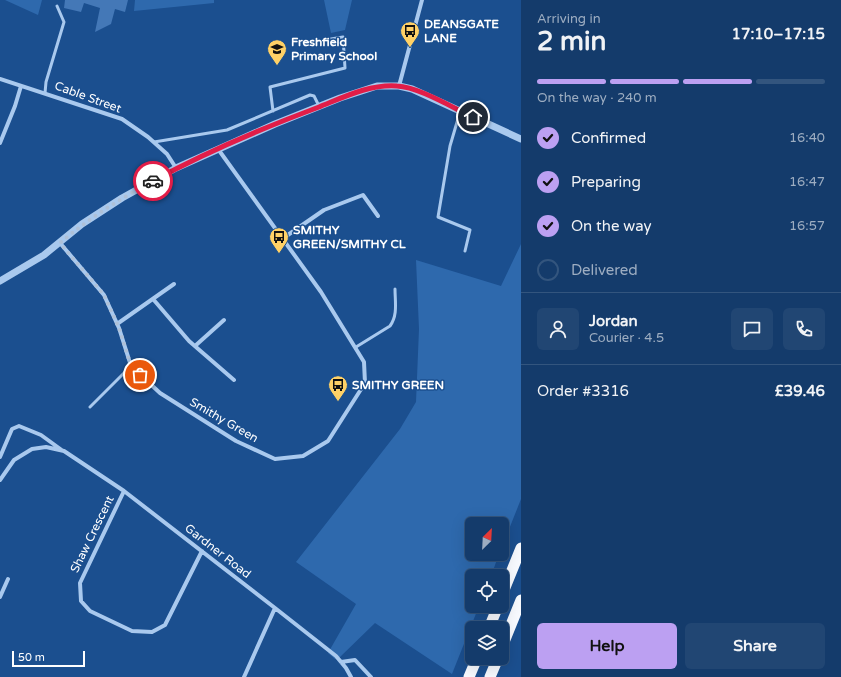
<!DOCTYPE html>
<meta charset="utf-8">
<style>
:root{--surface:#143b6b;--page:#214673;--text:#f1f3f6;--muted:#9dadc1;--line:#33557e;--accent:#bca0f2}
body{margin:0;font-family:"Varela Round",sans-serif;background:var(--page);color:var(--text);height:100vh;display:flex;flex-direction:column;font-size:15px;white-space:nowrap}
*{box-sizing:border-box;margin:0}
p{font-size:13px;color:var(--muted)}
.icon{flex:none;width:22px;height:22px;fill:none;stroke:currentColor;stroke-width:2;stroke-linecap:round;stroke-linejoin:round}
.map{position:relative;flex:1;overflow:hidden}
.sheet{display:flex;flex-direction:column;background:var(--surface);width:320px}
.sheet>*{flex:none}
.needle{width:26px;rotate:24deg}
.tools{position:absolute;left:465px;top:517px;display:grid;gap:8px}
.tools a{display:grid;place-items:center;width:44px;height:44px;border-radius:6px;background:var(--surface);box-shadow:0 4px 16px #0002,0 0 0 1px var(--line);font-size:20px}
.scale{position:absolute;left:12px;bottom:10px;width:73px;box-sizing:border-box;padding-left:4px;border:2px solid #fff;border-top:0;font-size:11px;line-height:14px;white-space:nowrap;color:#fff;-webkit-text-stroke:3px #1b4f8f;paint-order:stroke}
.pin{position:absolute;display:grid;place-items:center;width:34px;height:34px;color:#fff;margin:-17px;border:2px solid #fff;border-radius:50%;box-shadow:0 1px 4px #0007}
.courier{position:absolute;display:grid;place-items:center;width:40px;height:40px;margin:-20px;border:3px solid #e11d48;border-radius:50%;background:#fff;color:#222;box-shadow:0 1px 5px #0007}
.headline em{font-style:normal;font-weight:700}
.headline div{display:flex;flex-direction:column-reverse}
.headline{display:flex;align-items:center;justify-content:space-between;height:68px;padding:0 16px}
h1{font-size:26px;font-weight:700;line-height:30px}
.bar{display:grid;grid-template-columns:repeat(4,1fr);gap:6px 4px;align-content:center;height:48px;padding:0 16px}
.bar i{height:5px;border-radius:3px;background:var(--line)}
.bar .active{background:var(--accent)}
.bar p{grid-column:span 4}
.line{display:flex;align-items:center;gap:10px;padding:0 16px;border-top:1px solid var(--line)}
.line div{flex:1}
.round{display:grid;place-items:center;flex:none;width:42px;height:42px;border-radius:6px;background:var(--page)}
ol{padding:0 16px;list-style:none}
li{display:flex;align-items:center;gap:12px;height:44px}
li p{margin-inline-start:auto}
li .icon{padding:4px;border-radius:50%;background:var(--accent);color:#111;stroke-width:4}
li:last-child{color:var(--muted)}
li i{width:22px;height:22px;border:2px solid var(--line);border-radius:50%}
.button{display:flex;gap:8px;margin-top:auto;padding:8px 16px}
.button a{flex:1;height:46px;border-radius:6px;background:var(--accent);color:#111;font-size:16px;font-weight:700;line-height:46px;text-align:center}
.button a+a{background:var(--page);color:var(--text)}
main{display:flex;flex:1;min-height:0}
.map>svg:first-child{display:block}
</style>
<main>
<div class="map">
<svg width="521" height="677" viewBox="0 0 521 677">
<rect width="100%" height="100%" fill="#1b4f8f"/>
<!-- green -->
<path fill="#2e69ad" d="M5,0H42L38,15Z
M135,0H214V3L134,11Z
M324,0H352L345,30L331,33Z
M521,244V499L502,547V524H472V554H499L491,576H472V606H479L452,674L375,623L340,657L335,659L328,653L356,604L296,562L400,429L416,402L419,329L416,260L501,286Z"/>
<!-- building -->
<path fill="#4478b7" d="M65,0H128L125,12L115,9L111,24L95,32L100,8L84,3L81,12L64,8Z"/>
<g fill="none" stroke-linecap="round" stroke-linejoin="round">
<!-- service -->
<path stroke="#a9c9ee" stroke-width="3" d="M45,93L46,82L64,22L57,6
M273,111L270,87L345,68L343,37L319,41
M460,112L450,146L438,217L470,230L465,251
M154,142L227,130L310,95L314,96L319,106
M356,347L390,326C398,315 395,302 395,289
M90,407L131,366"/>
<!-- minor -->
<path stroke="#a9c9ee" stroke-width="4" d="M0,79L122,119L148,137L167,154L176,168
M399,86L422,0
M0,143L15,106L21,86
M282,239L324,210L363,195L378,216
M60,243L104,295L119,328L131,366L160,393L236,441L275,459L303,456L328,441L365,383L364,362L321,292L218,149
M153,299L189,341L234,380
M117,324L174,284
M195,346L224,320
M0,457L12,429L19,426L41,435L63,451
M0,480L14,460L32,449L46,447L64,451L124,491L275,608L336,656L346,668L351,677
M124,491L80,583L81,601L90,611L132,631L152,632L165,625L202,551
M0,597L8,579
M341,662L355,660L371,677
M244,677L275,608"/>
<!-- tertiary -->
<path stroke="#a9c9ee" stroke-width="7" d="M0,281L44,255L82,224L122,198L176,168L275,124L340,98L377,86H399L412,89L521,139"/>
<!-- trunk -->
<path stroke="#f8faff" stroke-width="11" d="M502,595L521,548
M489,628L498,606
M502,647L521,600
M469,677L477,658
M490,677L498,658"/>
</g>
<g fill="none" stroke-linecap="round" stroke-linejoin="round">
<!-- done -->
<path stroke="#afc1d8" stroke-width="4" stroke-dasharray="0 7.2" d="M140,375L131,366L119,328L104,295L60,243C89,218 120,199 153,181"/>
<!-- route -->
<path stroke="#e11d48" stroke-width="5" d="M153,181C206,152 263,128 319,107C344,97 370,84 397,86C419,87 453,108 473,117"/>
</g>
<!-- icons -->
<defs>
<symbol id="bus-pin" viewBox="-11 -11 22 30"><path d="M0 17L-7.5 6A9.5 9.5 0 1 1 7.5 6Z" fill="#ffd166" stroke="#1b4f8f"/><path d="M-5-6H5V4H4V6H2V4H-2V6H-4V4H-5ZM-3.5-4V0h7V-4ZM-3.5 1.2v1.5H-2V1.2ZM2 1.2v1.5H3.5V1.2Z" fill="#111"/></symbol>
<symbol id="school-pin" viewBox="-11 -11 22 30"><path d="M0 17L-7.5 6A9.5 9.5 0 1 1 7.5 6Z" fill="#ffd166" stroke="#1b4f8f"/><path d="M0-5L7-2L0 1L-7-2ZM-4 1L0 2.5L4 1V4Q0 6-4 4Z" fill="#111"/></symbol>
</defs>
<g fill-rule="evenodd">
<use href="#bus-pin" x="399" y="20" width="22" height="30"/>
<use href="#school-pin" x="266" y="38" width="22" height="30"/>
<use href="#bus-pin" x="268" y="226" width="22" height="30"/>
<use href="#bus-pin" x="327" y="374" width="22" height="30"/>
</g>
<g text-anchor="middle" stroke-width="3" stroke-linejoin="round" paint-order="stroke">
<!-- poi labels -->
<g font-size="12" font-weight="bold" fill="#fff" stroke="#1b4f8f" text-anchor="start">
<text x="424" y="28">DEANSGATE<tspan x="424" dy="14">LANE</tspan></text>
<text x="291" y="46">Freshfield<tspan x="291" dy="14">Primary School</tspan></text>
<text x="293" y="234">SMITHY<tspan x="293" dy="14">GREEN/SMITHY CL</tspan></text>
<text x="352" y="389">SMITHY GREEN</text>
</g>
<!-- street labels -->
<g font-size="12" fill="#fff" stroke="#1b4f8f">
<text transform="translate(88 97) rotate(20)" y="4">Cable Street</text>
<text transform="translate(224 420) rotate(30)" y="4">Smithy Green</text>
<text transform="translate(92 534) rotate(-64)" y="4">Shaw Crescent</text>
<text transform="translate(218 551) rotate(38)" y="4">Gardner Road</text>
</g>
</g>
</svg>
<div class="tools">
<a><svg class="needle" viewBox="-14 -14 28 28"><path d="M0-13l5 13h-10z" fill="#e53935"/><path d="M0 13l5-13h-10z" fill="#9dadc1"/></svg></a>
<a><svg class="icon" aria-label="locate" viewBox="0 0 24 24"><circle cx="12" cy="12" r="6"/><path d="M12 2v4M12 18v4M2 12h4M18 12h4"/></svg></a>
<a><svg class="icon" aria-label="layers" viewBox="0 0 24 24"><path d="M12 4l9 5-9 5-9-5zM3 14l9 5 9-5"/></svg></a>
</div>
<div class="scale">50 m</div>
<div class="pin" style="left:140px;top:375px;background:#ea580c"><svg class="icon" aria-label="bag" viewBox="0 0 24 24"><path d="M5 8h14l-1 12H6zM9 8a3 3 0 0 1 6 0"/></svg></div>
<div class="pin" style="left:473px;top:117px;background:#1f2937"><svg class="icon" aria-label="home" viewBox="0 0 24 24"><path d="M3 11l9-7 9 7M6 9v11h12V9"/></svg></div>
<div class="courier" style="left:153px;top:181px"><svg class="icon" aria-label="car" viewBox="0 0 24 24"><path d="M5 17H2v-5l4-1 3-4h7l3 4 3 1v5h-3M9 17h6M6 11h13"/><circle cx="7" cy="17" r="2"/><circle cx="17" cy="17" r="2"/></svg></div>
</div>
<section class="sheet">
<div class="headline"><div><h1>2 min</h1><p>Arriving in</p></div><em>17:10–17:15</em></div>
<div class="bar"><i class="active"></i><i class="active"></i><i class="active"></i><i></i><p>On the way · 240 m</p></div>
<ol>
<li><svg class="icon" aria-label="check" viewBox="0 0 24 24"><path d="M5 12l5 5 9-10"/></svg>Confirmed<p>16:40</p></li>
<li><svg class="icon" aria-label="check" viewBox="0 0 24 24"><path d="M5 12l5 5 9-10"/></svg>Preparing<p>16:47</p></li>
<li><svg class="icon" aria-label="check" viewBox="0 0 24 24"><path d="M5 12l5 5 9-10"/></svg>On the way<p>16:57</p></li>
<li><i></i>Delivered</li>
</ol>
<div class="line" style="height:72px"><a class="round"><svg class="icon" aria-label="person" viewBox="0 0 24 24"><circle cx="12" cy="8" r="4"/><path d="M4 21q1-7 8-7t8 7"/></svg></a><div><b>Jordan</b><p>Courier · 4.5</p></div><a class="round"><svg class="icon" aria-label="chat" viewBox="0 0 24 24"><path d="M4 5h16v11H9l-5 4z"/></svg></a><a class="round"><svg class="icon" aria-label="phone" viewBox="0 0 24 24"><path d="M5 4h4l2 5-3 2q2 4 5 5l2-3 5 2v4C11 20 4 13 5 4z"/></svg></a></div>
<div class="line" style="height:52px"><div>Order #3316</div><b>£39.46</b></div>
<div class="button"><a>Help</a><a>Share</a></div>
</section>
</main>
